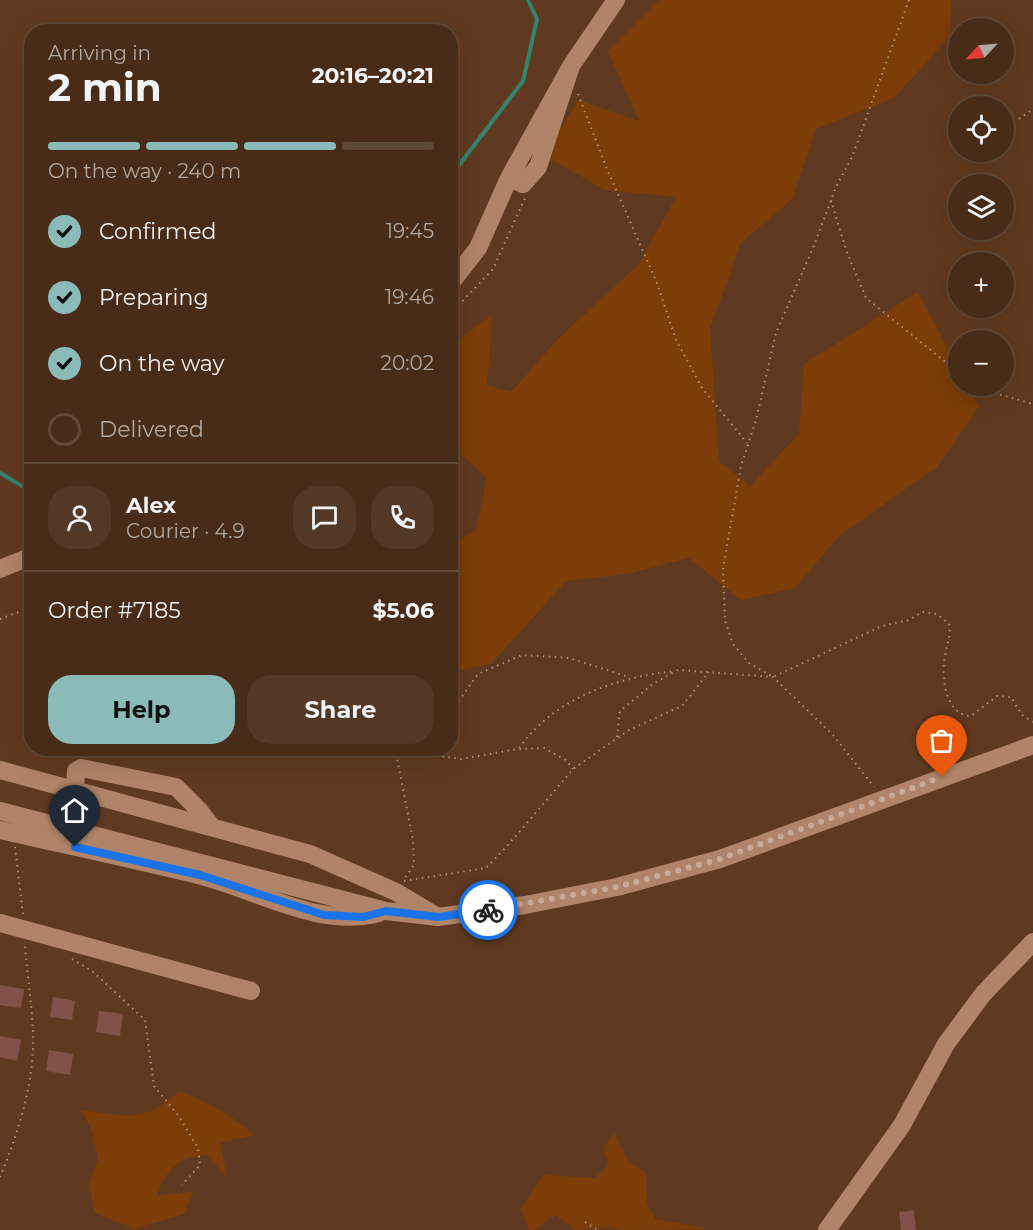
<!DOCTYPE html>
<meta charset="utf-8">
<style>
:root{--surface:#482c18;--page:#523825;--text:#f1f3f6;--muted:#b1a7a2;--line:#604837;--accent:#8bbbb9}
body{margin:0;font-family:Montserrat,sans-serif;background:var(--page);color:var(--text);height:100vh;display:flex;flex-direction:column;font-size:22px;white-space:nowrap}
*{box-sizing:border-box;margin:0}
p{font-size:20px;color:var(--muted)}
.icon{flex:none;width:33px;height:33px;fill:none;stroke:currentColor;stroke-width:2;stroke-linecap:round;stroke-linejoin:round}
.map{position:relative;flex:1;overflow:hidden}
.panel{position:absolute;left:24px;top:24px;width:434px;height:732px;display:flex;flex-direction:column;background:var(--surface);border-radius:24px;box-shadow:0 6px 24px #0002,0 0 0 2px var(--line)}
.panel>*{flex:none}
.needle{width:39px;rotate:244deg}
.tools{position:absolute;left:948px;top:18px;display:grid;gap:12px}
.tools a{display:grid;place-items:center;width:66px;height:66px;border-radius:50%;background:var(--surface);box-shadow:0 6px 24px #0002,0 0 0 2px var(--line);font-size:30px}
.pin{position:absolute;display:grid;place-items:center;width:51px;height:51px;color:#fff;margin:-62px -26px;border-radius:50% 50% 50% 0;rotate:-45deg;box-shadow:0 0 6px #0007}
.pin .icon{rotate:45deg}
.courier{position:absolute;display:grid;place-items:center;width:60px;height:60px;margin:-30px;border:4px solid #1a73e8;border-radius:50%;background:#fff;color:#222;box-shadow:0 2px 8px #0007}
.head em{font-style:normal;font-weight:700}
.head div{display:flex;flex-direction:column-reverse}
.head{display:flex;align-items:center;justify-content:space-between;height:102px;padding:0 24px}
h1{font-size:39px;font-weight:700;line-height:45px}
.bar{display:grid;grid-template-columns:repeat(4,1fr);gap:9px 6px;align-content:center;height:72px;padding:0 24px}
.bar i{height:8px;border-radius:4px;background:var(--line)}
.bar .on{background:var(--accent)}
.bar p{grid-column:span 4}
.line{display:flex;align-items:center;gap:15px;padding:0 24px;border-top:2px solid var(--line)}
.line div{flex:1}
.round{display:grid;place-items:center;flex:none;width:63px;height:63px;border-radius:24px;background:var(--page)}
ol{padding:0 24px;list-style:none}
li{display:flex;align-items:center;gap:18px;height:66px}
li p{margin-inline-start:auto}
li .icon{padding:6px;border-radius:50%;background:var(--accent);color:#111;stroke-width:4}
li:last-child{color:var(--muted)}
li i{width:33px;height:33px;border:3px solid var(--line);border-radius:50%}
.button{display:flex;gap:12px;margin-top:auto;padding:12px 24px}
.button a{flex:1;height:69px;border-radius:24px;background:var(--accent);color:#111;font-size:24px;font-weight:700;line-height:69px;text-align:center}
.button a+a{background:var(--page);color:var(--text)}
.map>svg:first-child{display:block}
</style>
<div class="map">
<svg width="1033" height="1230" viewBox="0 0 1033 1230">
<rect width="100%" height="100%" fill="#603a20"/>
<!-- green -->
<path fill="#7c3d08" d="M659,0H951L950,36L894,98L816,129L792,199L741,243L710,328L719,461L750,486L799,434L804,364L918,292L958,368V386H968L979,407L937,467L839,536L795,588L741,600L689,558L627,574L566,581L492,663L450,673V543L476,531L487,477L450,445V346L492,315L487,385L511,392L559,338L639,264L676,197L605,190L545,156L578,100L639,121L608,51Z
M179,1091C207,1102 232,1115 254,1135L220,1143L227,1176L206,1155C178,1157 166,1169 157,1196L194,1191L184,1214L135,1229L95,1213L89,1184L98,1159L92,1132L82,1110C125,1116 145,1124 179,1091Z
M615,1133L628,1162L646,1172L647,1203L655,1219L709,1229L621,1230L611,1227L575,1230L556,1215L534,1230H529L521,1209L543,1175L595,1178L609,1164L603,1148Z"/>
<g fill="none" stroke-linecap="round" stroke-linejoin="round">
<!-- stream -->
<path stroke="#35836f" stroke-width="4" d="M450,177L523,81L537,19L528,0
M0,473L22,486L32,484"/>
</g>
<!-- building -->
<path fill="#805146" d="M0,985L24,989L21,1008L0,1005Z
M53,997L75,1001L72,1020L50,1017Z
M99,1011L123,1014L120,1036L96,1032Z
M0,1036L21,1040L17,1061L0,1057Z
M49,1050L73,1054L70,1075L46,1071Z
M914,1210L916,1230H901L899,1212Z"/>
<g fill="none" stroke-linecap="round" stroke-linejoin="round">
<!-- path -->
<path stroke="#b0907c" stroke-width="2" stroke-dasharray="1.5 4.5" stroke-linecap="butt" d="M909,0L852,157L836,187L813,248L776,333L756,420L741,466L723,569L725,621L733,644L749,663L773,677L882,626L909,620L922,612L937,614L949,624C951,637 947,643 945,656C941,677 945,715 971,716L997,696L1011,697L1022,715L1033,722
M578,94L607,169L657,283L676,340L702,388L747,443
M1019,119L1033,109
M831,200L846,250L866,298L958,372
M450,305L457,297
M450,314L493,269L525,198
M978,386L987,391L1033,404
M0,619L32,607
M617,737L620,711L654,683L678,670L773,677L833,735L874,787
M450,742L458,702L478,674L522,655L569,658L629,677
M383,748L461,759L518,749L544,748L566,760L573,769
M395,748L413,840L414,865L404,879
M429,748L433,757
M519,748C556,697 615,678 675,671
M443,757L447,748
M15,847L23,915
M404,881L486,868L509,844L573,769L629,730L682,706L709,672
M72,959L92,971L145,1020L154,1086L178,1115L198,1148L200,1165L182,1185
M0,1177C18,1134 35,1081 33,1033C32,1004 27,974 25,945
M585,1222L598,1230"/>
<!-- minor -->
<path stroke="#af8468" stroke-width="18" d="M571,66L538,167L523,184L509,178L571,66L616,0
M450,284L478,248L509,178
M0,569L32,556
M0,770L310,854L396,892L436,916
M75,789L76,771L81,768L176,787L199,810L212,827
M0,811L386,911L438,917L525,905L617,887L720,859L1033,745
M0,830C66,845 132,859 198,875C256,889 318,929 379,913
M0,923L251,991
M827,1230L902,1125L946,1044L983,994L1033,942"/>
</g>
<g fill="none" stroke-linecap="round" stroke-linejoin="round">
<!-- done -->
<path stroke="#c7aa98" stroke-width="6" stroke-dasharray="0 10.8" d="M488,910L617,887L720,859L942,777"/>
<!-- route -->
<path stroke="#1a73e8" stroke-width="8" d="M75,847L200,875L324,915L363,917L386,911L438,917L488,910"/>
</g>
</svg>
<div class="tools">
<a><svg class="needle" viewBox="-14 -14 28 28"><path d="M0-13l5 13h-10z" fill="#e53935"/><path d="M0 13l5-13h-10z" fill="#b1a7a2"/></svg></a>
<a><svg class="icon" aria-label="locate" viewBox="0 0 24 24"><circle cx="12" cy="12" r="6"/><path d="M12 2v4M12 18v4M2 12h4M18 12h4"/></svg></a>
<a><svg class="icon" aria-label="layers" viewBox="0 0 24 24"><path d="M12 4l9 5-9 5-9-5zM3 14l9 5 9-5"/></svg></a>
<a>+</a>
<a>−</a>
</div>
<div class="pin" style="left:942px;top:777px;background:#ea580c"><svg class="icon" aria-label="bag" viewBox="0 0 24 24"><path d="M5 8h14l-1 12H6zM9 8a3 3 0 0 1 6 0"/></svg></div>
<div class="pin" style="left:75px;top:847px;background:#1f2937"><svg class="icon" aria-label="home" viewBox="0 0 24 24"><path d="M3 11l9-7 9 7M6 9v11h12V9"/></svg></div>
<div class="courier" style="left:488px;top:910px"><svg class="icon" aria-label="bike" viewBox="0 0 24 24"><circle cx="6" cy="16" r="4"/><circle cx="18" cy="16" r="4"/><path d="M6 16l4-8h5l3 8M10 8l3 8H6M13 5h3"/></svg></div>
<section class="panel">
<div class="head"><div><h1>2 min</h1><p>Arriving in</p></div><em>20:16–20:21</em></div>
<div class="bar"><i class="on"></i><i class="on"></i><i class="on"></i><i></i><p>On the way · 240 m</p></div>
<ol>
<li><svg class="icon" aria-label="check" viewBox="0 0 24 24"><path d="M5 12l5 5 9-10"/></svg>Confirmed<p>19:45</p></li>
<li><svg class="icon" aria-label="check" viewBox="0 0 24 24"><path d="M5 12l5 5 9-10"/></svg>Preparing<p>19:46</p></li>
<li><svg class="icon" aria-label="check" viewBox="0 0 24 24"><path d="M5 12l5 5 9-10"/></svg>On the way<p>20:02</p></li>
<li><i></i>Delivered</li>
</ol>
<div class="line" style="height:108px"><a class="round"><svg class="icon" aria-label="person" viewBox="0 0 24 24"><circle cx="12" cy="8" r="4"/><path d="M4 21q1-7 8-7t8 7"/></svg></a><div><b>Alex</b><p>Courier · 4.9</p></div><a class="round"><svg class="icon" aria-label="chat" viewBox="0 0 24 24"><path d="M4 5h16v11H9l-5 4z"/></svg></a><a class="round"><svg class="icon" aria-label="phone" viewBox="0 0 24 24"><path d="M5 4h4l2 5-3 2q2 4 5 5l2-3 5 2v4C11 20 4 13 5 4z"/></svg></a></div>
<div class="line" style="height:78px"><div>Order #7185</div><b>$5.06</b></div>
<div class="button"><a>Help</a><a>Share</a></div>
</section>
</div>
